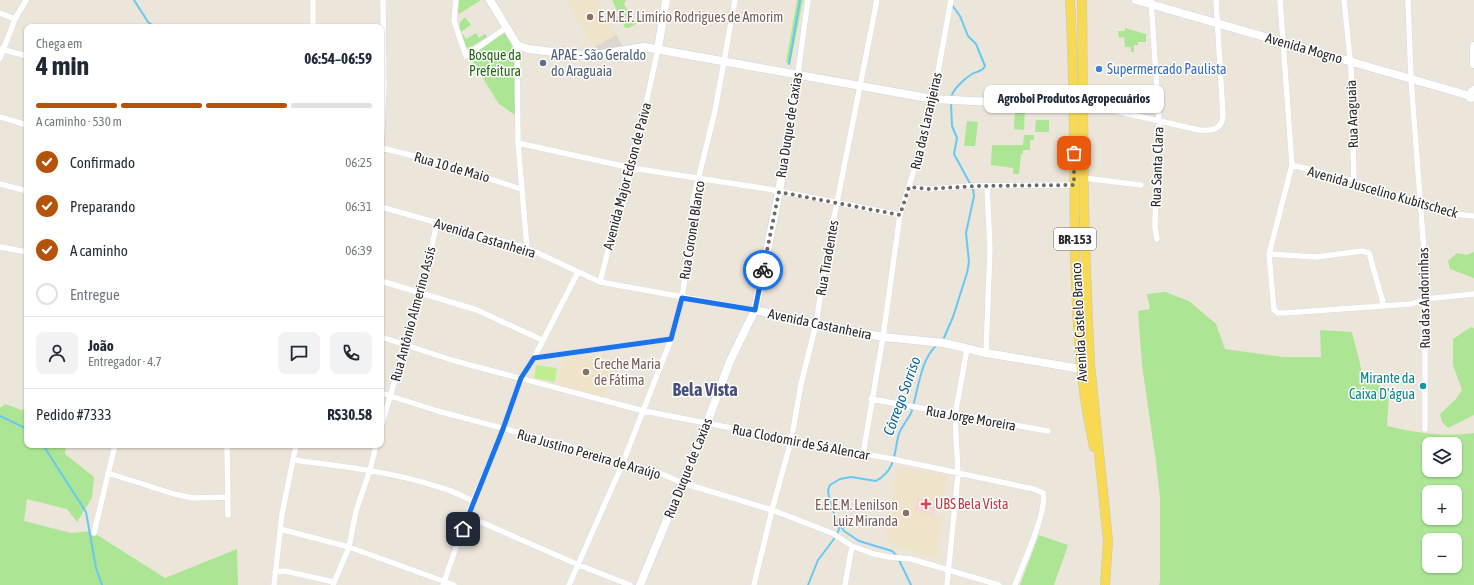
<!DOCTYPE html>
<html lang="pt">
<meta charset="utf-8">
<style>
:root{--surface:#fff;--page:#f2f2f3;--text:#1f2937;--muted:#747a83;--line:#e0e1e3;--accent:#b45309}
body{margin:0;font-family:"Asap Condensed",sans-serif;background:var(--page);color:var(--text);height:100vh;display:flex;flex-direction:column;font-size:15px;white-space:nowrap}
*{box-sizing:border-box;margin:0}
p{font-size:13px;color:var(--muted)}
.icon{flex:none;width:22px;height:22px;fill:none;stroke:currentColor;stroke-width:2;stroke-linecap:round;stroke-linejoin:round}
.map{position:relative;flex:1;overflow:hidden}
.sheet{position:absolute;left:24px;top:24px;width:360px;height:424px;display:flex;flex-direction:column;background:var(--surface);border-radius:8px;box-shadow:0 1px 3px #0004}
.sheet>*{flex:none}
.tools{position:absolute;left:1422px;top:437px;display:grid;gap:8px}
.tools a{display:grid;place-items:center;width:40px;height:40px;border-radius:8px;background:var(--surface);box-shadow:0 1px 3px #0004;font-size:20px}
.pin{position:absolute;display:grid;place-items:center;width:34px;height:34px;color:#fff;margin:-17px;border-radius:8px;box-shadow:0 2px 6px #0006}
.courier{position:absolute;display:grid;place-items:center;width:40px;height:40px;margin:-20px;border:3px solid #1a73e8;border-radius:50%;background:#fff;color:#222;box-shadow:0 1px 5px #0007}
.bubble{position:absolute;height:28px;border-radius:8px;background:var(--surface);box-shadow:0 1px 3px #0004;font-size:13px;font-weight:700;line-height:28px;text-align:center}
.summary em{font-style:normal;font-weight:700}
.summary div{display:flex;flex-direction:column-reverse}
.summary{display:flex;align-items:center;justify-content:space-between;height:68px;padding:0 12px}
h1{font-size:26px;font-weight:700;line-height:30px}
.bar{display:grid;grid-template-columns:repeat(4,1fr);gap:6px 4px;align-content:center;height:48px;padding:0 12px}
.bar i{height:5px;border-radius:3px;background:var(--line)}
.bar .selected{background:var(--accent)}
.bar p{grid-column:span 4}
.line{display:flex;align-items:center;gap:10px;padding:0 12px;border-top:1px solid var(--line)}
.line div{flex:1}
.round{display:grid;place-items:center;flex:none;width:42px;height:42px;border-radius:8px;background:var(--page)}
ol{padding:0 12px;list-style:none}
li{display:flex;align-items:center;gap:12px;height:44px}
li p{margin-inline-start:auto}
li .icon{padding:4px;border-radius:50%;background:var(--accent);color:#fff;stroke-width:4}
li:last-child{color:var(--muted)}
li i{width:22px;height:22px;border:2px solid var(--line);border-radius:50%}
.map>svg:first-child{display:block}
</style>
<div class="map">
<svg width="1474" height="585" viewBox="0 0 1474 585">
<rect width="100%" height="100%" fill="#ece5da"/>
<!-- education -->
<path fill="#efe4c9" d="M566,0H596L616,35L593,48Z
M583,356L616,357L604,397L557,386L563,358Z
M898,467L948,476L944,502L917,497L915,511L942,516L937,559L894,546L884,532Z"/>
<!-- medical -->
<path fill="#f4d7d7" d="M917,497L937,501L934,515L915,511Z"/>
<!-- green -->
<path fill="#ace694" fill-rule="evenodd" d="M458,0H481L459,14L457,13Z
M612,0H626L624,4L630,15L629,16L635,24L629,28H625Z
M797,0H803L790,65L786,62Z
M465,17L471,25L461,32L466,39L476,33L479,38L485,34L487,37L469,48L465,47L459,30L460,22Z
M1125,28L1146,34V42H1138V45H1134V52H1131V47H1125L1124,37L1119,38L1118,31H1125Z
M507,33C519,57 515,90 515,115L499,104L472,61C474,50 496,34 507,33Z
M1015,108H1025L1024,130L1014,129Z
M1036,120H1049V132H1035Z
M967,121L978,122L975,146H964Z
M1024,135H1034V140H1030V150H1023V154H1021L1019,174H1013V168L991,165L992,145H1023Z
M1474,252V278L1450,269L1448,261L1457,253L1467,255Z
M1165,292L1189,301L1216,324L1225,349L1283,357H1321L1320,330L1352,332L1362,372L1389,394L1387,426C1416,433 1444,437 1474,433V585H1159L1160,581V497L1156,462L1142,365L1138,311L1150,309L1147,294ZM1429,444H1455V470H1429ZM1429,492H1455V518H1429ZM1429,540H1455V566H1429Z
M1471,327L1474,328V415L1448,428L1442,422L1440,414L1456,399L1462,390L1453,365V339Z
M5,404L22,410L27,408V445H66L65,454L94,477L92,498L77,522L67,509L27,499L24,521L71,533L91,531L165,578L237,549L238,585H0V408Z
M1039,535L1068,545L1054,585H1020Z"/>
<!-- pitch -->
<path fill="#c1ee8f" d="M536,365L557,368L555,382L534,378Z"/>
<!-- plaza -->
<path fill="#dcd8d1" d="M616,35L625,50L597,55L593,48Z"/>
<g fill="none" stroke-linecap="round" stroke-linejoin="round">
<!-- stream -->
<path stroke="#67c8f4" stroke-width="2" d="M134,0L148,22L155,27
M789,64L800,0
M951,98C952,90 965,78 972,74C977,71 982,72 985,66L976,44L968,36L960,16L952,5
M943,340L953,317L967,273L969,262L966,233L974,196L973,189L954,154L957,138L952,126L951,103
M0,416L27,429
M43,445L86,512L96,568L102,585
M808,585L818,560L837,535L840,526
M911,585L897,556L892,551L859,541L844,531L835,517L829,497L828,490L830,485L840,479L851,477L876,481C895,470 894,456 898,437C900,428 907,421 911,413C918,393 920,359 937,345"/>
<defs>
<path id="street" d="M313,0V27
M456,0L454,21L466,56L507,27
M1151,0L1159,121L1156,170L1155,228L1157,239
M1280,0L1292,165L1269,254L1274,310L1278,313H1284L1411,304L1425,299L1474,294
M1344,0L1351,68L1354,181
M1408,0L1411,79L1427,291L1425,299V429
M0,13L15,19
M517,45L518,143L527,248
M0,49L27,56
M0,58L15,19L26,0
M798,73L808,0
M1085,104L1199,130C1211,131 1223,130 1223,115L1216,0
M0,117L27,125
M518,143L632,168L768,189L900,215
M382,148L438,162L521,189
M381,154L384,85L383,0
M1292,165L1354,181L1453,214L1474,216
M1084,178L1141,185
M0,184L27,191
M909,187L930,189L968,186L1074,185
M381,207L527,248L600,282L755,310
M0,247L27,252
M1269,254L1316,257L1362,251L1369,253L1384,306
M381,281L477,310L542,340
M600,282L612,235L624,201L632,168L658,49
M381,337L455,361L644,411L897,460L1034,489L1043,493C1048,509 1022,567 1015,585
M986,353L990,248L987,186
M534,358L671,339
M381,393L438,411L569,446L622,465L657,472L683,483L772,510L832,533L852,546L874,554L889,557L911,559L999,585
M871,399L1048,431
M381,427L421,293L437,223
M227,445L228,515
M863,454L883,337L900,215L929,122L951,0
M294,460C342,466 393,472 439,487C451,490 462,496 473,501
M108,473L174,494L193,498L228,497
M467,516L579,565L630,585
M280,529L349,547L454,585
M94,533L115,445
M275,572L285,571L334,582
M274,585L282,514L296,445
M333,585L349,547L356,511L370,470L376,445
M443,585L467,516L503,429L521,378L534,358L578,272
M569,585L622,465L671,339L682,298L691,235L693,200L715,111L735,0
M754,585L772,510L791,441L801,384L816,324L826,258L877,0
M845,585L852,546
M947,585L958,474L955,416L967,349"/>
<path id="secondary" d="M490,0L517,45L528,49L588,56L644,47L933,99L1074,106
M1136,0L1467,95L1471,98
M1474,46V64
M658,49L666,0
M1472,91L1474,90
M755,310L816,324L883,337L944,343L986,353L1081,369
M640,585L707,423L730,361L755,310L779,192L798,73"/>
<path id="primary" d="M1070,0C1075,85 1074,169 1075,254C1077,321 1079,381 1094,447
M1082,0L1084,207L1087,297L1090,364L1108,541L1105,585"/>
</defs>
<!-- street casing -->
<use href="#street" stroke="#cfd2e3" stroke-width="6"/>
<!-- secondary casing -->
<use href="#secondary" stroke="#cfd2e3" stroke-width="9"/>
<!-- primary casing -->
<use href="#primary" stroke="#c7c7c7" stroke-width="10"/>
<!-- street -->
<use href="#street" stroke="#fff" stroke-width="5.5"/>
<!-- secondary -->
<use href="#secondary" stroke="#fff" stroke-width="8"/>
<!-- primary -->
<use href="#primary" stroke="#f7d954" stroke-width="9"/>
</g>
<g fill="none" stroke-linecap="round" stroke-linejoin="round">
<!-- done -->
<path stroke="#6d6b67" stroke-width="4" stroke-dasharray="0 7.2" d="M763,270L779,192L900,215L909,187L930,189L974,186L1074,185V153"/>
<!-- route -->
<path stroke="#1a73e8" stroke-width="5" d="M463,529L503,429L521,378L534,358L671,339L682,298L755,310L763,270"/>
</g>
<!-- markers -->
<g fill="#8d6e63" stroke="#fff" stroke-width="1.5">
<circle cx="590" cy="17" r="4"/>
<circle cx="586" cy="372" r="4"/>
<circle cx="906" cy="513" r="4"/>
</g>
<circle fill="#5c6f8a" stroke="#fff" stroke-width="1.5" cx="543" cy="63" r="4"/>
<circle fill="#3f7fe0" stroke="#fff" stroke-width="1.5" cx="1099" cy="69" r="4"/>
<circle fill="#0f9aa8" stroke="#fff" stroke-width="1.5" cx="1423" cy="386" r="4"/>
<path fill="#e0444e" stroke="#fff" stroke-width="1.5" d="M924 498h4v4h4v4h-4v4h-4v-4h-4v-4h4z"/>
<g text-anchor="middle" stroke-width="3" stroke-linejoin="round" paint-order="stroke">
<!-- shield labels -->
<rect fill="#fff" stroke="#696969" stroke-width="1" x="1054" y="228" width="42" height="22" rx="3"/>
<g font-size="13" font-weight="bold" fill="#292929">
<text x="1075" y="244">BR-153</text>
</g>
<!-- education labels -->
<g font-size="14" fill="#785e54" stroke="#fff" text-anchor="start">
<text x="598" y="22">E.M.E.F. Limírio Rodrigues de Amorim</text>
<text x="594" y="369">Creche Maria<tspan x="594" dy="16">de Fátima</tspan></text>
<text x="898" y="510" text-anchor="end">E.E.E.M. Lenilson<tspan x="898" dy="16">Luiz Miranda</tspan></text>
</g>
<!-- street labels -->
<g font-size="14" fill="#292929" stroke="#fff">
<text transform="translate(1304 48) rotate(16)" y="5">Avenida Mogno</text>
<text transform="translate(1352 114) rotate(-92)" y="5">Rua Araguaia</text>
<text transform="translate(926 121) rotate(-77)" y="5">Rua das Laranjeiras</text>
<text transform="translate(789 125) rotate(-81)" y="5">Rua Duque de Caxias</text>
<text transform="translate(452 167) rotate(16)" y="5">Rua 10 de Maio</text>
<text transform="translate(1157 167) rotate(-88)" y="5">Rua Santa Clara</text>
<text transform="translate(627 176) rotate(-75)" y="5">Avenida Major Edson de Paiva</text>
<text transform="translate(1383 192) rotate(16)" y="5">Avenida Juscelino Kubitscheck</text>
<text transform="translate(692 230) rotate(-81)" y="5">Rua Coronel Blanco</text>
<text transform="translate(485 238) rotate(17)" y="5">Avenida Castanheira</text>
<text transform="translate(827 258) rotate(-80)" y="5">Rua Tiradentes</text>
<text transform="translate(1424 298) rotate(-91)" y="5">Rua das Andorinhas</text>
<text transform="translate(413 314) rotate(-75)" y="5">Rua Antônio Almerino Assis</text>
<text transform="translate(1079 322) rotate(-93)" y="5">Avenida Castelo Branco</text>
<text transform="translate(820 324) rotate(12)" y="5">Avenida Castanheira</text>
<text transform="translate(971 418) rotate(10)" y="5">Rua Jorge Moreira</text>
<text transform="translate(801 442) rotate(11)" y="5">Rua Clodomir de Sá Alencar</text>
<text transform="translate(589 454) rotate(16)" y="5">Rua Justino Pereira de Araújo</text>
<text transform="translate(688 468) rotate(-68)" y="5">Rua Duque de Caxias</text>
</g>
<!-- park labels -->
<g font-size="14" fill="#246a16" stroke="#fff">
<text x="495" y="60">Bosque da<tspan x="495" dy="16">Prefeitura</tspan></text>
</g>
<!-- service labels -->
<g font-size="14" fill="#4e5e75" stroke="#fff" text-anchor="start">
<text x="551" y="60">APAE - São Geraldo<tspan x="551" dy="16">do Araguaia</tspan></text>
</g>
<!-- shop labels -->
<g font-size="14" fill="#366cbe" stroke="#fff" text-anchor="start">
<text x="1107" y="74">Supermercado Paulista</text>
</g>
<!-- culture labels -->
<g font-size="14" fill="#0d838f" stroke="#fff" text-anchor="end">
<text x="1415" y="383">Mirante da<tspan x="1415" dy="16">Caixa D'água</tspan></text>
</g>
<!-- health labels -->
<g font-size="14" fill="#be3a42" stroke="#fff" text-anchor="start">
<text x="935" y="509">UBS Bela Vista</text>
</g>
<!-- water labels -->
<g font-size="15" font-style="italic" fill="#0764a0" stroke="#fff">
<text transform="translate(902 396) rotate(-70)" y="5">Córrego Sorriso</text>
</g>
<!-- district labels -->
<g font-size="18" font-weight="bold" fill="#484f7c" stroke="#fff">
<text x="705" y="396">Bela Vista</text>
</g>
</g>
</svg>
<div class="tools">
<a><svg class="icon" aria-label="layers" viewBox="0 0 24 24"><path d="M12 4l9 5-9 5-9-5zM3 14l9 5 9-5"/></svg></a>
<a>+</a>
<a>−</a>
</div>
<div class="pin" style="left:1074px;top:153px;background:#ea580c"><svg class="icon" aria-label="bag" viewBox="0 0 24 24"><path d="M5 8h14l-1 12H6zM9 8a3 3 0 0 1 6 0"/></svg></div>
<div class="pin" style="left:463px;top:529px;background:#1f2937"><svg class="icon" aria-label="home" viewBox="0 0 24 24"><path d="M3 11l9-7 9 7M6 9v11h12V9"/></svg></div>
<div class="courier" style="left:763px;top:270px"><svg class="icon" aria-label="bike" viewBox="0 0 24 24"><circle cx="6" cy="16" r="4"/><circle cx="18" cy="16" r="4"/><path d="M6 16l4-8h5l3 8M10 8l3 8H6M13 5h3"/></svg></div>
<div class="bubble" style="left:984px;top:85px;width:180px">Agroboi Produtos Agropecuários</div>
<section class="sheet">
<div class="summary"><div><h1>4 min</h1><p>Chega em</p></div><em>06:54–06:59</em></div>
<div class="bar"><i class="selected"></i><i class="selected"></i><i class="selected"></i><i></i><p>A caminho · 530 m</p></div>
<ol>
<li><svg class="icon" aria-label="check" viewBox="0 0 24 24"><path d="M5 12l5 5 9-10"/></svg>Confirmado<p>06:25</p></li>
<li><svg class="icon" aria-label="check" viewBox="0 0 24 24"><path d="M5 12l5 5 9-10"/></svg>Preparando<p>06:31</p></li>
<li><svg class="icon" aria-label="check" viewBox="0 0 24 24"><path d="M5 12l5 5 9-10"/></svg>A caminho<p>06:39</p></li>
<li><i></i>Entregue</li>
</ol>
<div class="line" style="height:72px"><a class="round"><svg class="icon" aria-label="person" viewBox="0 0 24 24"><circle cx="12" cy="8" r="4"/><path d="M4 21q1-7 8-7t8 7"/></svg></a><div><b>João</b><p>Entregador · 4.7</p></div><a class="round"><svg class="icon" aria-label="chat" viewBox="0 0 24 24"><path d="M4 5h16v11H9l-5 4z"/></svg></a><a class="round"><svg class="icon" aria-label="phone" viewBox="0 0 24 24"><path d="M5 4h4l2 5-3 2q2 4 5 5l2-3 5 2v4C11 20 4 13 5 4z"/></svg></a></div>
<div class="line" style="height:52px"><div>Pedido #7333</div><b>R$30.58</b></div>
</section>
</div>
